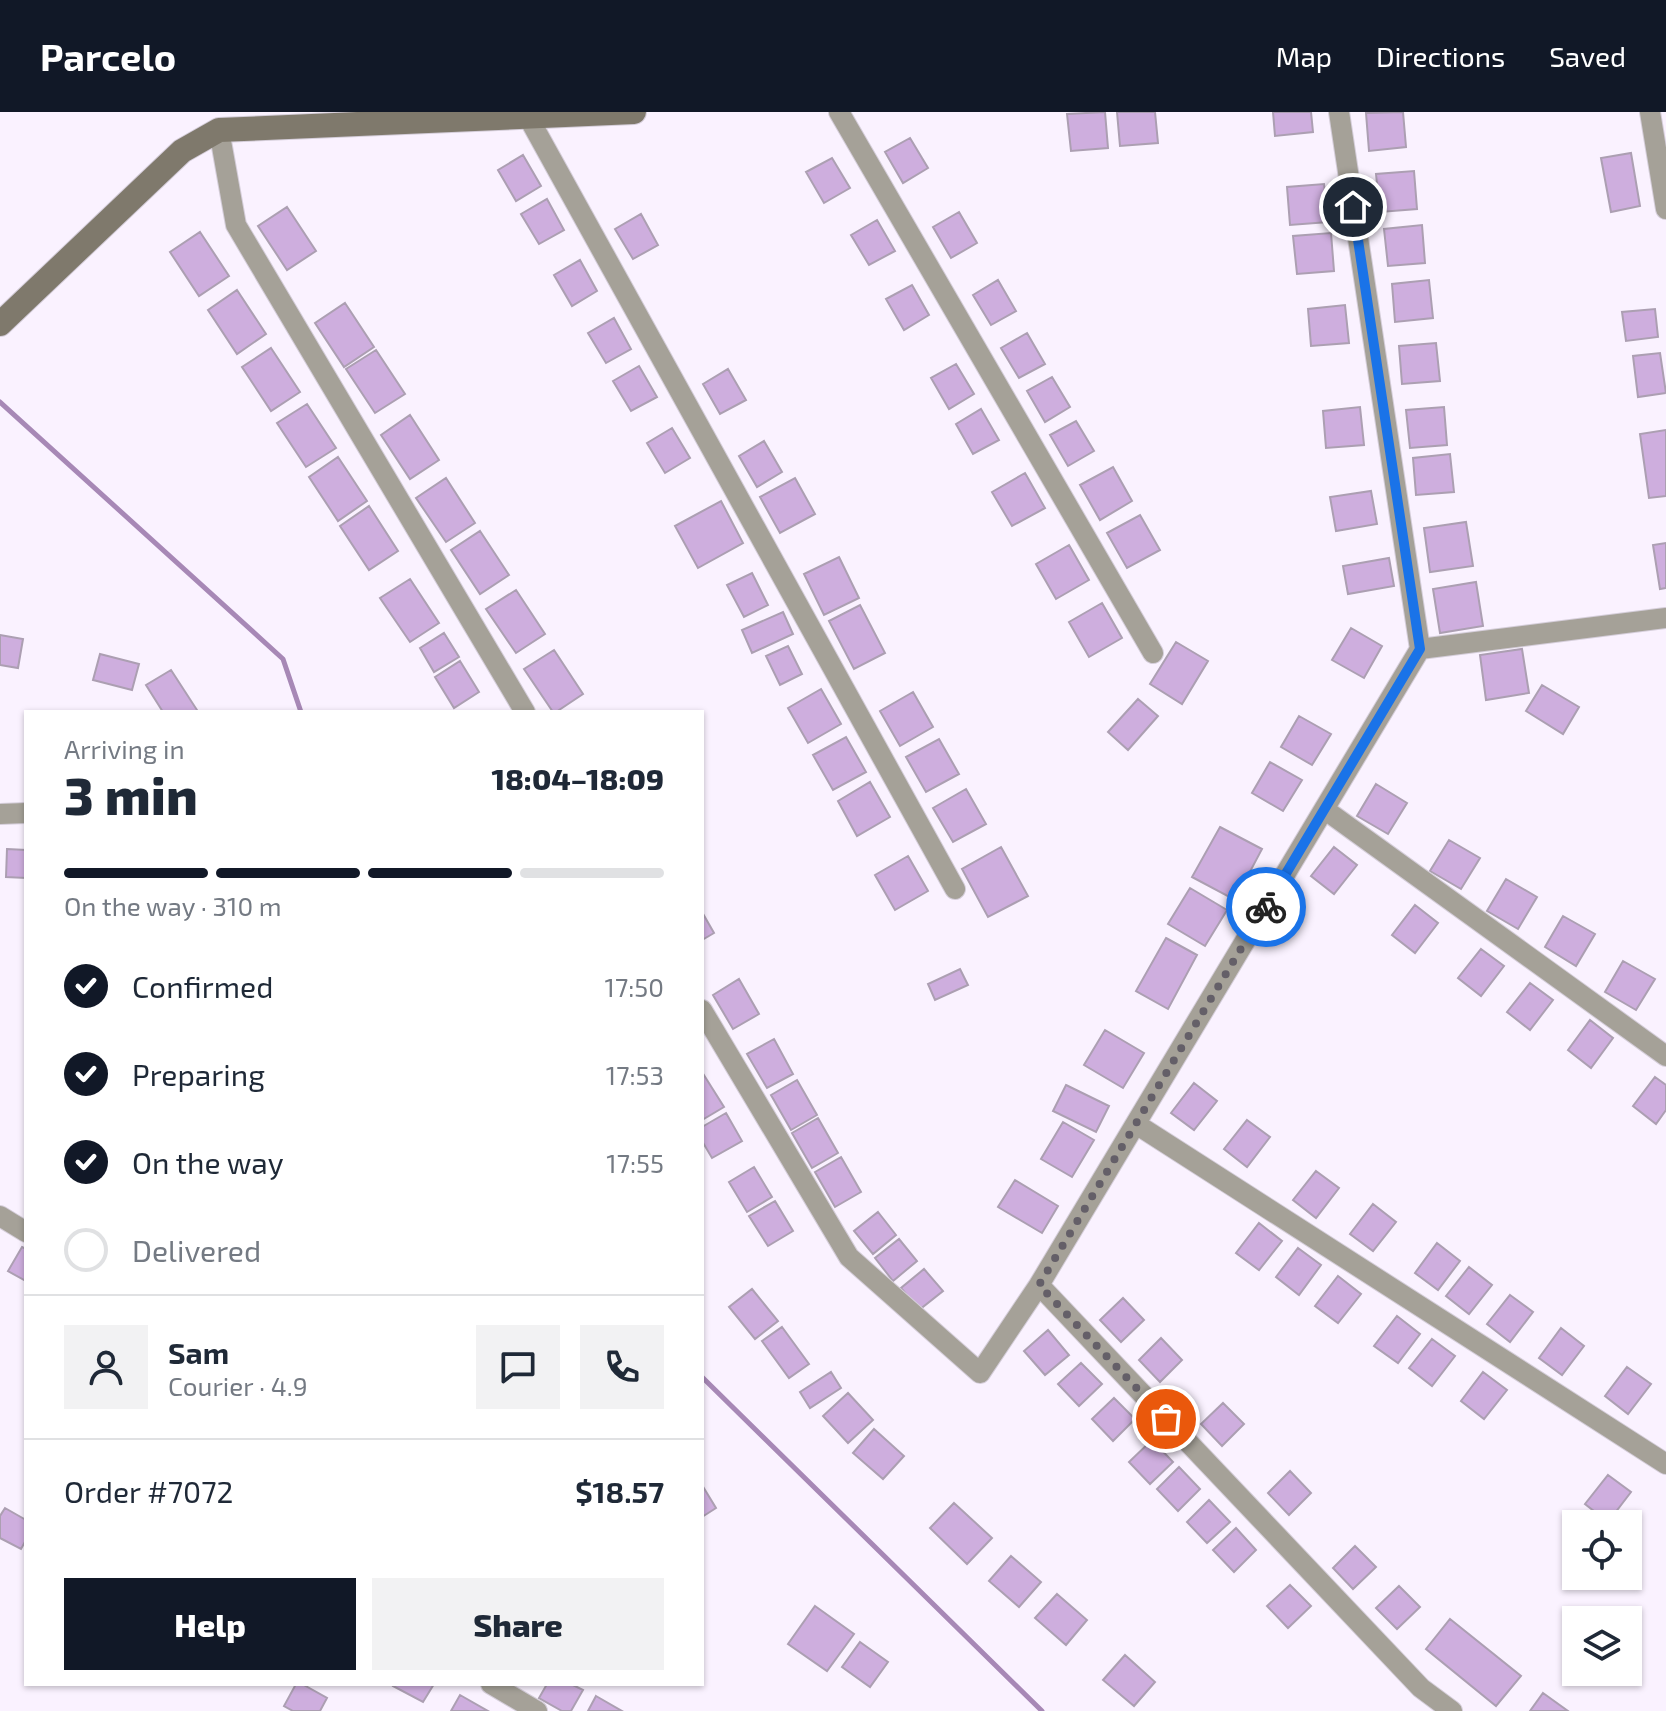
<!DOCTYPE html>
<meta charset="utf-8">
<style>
:root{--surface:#fff;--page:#f2f2f3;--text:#1f2937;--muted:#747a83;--line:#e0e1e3;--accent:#111827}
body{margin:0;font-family:"Exo 2",sans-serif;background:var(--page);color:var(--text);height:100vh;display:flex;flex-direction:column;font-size:30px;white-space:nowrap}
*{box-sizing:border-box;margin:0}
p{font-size:26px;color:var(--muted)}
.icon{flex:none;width:44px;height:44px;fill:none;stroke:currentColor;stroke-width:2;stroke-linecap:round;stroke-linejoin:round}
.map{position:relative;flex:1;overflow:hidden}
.sheet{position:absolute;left:24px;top:598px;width:680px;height:976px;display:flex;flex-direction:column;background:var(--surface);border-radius:0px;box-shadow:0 2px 6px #0004}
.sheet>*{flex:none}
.buttons{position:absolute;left:1562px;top:1398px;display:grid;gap:16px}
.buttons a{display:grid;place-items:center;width:80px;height:80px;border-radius:0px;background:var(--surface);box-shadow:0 2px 6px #0004;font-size:40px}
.pin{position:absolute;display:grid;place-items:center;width:68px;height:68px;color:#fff;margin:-34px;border:4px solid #fff;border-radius:50%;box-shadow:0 2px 8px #0007}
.courier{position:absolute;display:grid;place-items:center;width:80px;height:80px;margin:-40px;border:6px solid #1a73e8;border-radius:50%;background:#fff;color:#222;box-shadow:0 2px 10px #0007}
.summary em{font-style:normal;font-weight:800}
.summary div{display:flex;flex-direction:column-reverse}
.summary{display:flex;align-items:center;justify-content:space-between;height:136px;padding:0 40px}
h1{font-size:52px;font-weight:800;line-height:60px}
.bar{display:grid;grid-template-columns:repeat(4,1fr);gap:12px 8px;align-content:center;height:96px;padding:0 40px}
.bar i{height:10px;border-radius:6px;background:var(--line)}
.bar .selected{background:var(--accent)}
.bar p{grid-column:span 4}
.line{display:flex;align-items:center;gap:20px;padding:0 40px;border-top:2px solid var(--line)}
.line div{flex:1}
.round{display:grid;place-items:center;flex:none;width:84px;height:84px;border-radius:0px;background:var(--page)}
ol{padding:0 40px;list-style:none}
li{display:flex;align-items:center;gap:24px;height:88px}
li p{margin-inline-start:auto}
li .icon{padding:8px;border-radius:50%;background:var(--accent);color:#fff;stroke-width:4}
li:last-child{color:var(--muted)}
li i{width:44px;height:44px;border:4px solid var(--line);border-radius:50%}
.action{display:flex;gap:16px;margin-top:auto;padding:16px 40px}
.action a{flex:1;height:92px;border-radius:0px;background:var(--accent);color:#fff;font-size:32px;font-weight:800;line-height:92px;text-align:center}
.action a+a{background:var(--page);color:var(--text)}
header{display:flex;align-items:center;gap:48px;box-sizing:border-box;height:112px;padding:0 40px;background:var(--accent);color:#fff}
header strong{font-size:38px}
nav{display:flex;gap:44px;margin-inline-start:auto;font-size:28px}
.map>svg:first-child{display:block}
</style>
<header>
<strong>Parcelo</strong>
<nav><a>Map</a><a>Directions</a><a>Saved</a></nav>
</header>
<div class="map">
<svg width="1666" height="1599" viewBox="0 0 1666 1599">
<rect width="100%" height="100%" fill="#faf2ff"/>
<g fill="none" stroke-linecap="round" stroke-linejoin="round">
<!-- stream -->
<path stroke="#a788b6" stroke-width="5" d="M0,290L283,547L301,600
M702,1265L1042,1599"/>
</g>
<!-- building -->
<path fill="#ceaede" stroke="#ac9fb2" stroke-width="2" d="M1105,0L1108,36L1071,39L1067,2Z
M1117,0H1155L1158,31L1120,34Z
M1273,0H1311L1313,20L1275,24Z
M1403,0L1406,35L1369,39L1366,1Z
M910,26L928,56L903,71L885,40Z
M1631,41L1640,94L1611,100L1601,46Z
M523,43L541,74L516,89L498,58Z
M832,46L850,76L824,91L806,60Z
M1414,59L1417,97L1380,100L1376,62Z
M1324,72L1328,110L1290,113L1287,75Z
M547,87L564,118L539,132L521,102Z
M287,95L316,139L287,158L258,114Z
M959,100L977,131L951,146L933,115Z
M641,102L658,133L633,147L615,117Z
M877,108L895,139L869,153L851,123Z
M1422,113L1425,151L1388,154L1384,117Z
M200,120L229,164L199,184L170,140Z
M1331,121L1334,159L1297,162L1293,124Z
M580,148L597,179L572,194L554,163Z
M998,168L1016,199L991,213L973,183Z
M1429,168L1433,206L1395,210L1392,172Z
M912,173L929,203L904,218L886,187Z
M237,178L266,222L237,242L208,198Z
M345,191L374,235L344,255L315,211Z
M1345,193L1349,231L1311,234L1308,197Z
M1655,197L1658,225L1626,229L1622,200Z
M614,206L631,237L606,251L588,221Z
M1027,221L1045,252L1019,266L1001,236Z
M1436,231L1440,269L1402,272L1399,234Z
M271,236L300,280L271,299L242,255Z
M376,238L405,282L375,301L346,257Z
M1660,241L1666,281L1638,285L1633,244Z
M956,252L974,282L949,297L931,266Z
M639,254L657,285L631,299L613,269Z
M728,257L746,288L720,302L703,272Z
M1052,265L1070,295L1045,310L1027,279Z
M307,292L336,336L306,355L277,311Z
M1360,295L1364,333L1326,336L1323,299Z
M1444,295L1447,333L1410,336L1406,298Z
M981,297L999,328L973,342L956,312Z
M410,303L439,348L410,367L381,323Z
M1076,309L1094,339L1068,354L1050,323Z
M672,316L690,346L665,361L647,331Z
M1666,318V384L1649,386L1640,322Z
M764,329L782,360L757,375L739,344Z
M1450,342L1454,380L1416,383L1413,346Z
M338,345L367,389L338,409L309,365Z
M1113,355L1132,389L1100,408L1080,373Z
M1025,361L1045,396L1012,414L992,380Z
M446,366L475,411L446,430L416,386Z
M795,366L815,402L780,421L760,385Z
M1371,379L1377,412L1336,419L1330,385Z
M721,389L743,431L698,456L675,414Z
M369,394L398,439L369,458L340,414Z
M1140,403L1160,438L1127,456L1107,421Z
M1466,410L1473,454L1430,460L1424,416Z
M480,419L509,463L480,482L451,438Z
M1666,431V476L1660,477L1653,433Z
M1069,433L1089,468L1056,487L1036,452Z
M839,445L859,486L824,503L804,462Z
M1389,446L1394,474L1348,482L1343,454Z
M752,461L768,493L744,505L727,473Z
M410,467L439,511L410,530L380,486Z
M1476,470L1483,514L1440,521L1433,477Z
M516,478L545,522L516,541L486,497Z
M1102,491L1122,526L1089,545L1069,510Z
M860,493L885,541L854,557L829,509Z
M783,500L793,522L752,541L742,518Z
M1351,516L1382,534L1364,566L1332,548Z
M444,521L459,545L434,560L420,536Z
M0,523L23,527L18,556L0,553Z
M1176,530L1208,549L1182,592L1150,572Z
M788,534L802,562L780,573L766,544Z
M1522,537L1529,581L1486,588L1480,543Z
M554,538L583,582L556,600H553L524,557Z
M100,542L139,552L132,578L93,568Z
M460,549L479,580L454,596L435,565Z
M171,558L197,598L193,600H163L146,573Z
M1542,573L1579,595L1563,622L1526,599Z
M821,577L841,612L808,631L788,596Z
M913,580L933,615L900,634L880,599Z
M1138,587L1158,604L1128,638L1108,620Z
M1299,604L1331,622L1312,653L1281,635Z
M846,625L866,660L833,678L813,643Z
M939,627L959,662L926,680L906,645Z
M1270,650L1302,668L1283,699L1252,681Z
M870,670L890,705L857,724L838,689Z
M1376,672L1407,691L1388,722L1357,704Z
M966,677L986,712L953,730L933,696Z
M1220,715L1262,737L1235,788L1192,765Z
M1449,728L1480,746L1461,777L1430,759Z
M1001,735L1028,784L988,805L962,757Z
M1334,735L1357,753L1334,782L1311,764Z
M7,737L26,738V766L6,765Z
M908,744L928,779L895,798L875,763Z
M1506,767L1537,785L1518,817L1487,799Z
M1190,776L1227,798L1205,834L1168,812Z
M1415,793L1438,811L1415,841L1392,823Z
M702,800L714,821L702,828Z
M1563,804L1595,822L1576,854L1545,835Z
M1166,826L1197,843L1168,897L1136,879Z
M1481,837L1504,854L1481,884L1458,866Z
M1623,849L1655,867L1636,898L1605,880Z
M960,857L968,873L935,888L928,872Z
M739,867L759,902L733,917L713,883Z
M1530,871L1553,888L1530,918L1507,900Z
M1590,908L1613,926L1591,956L1568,938Z
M1105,918L1144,941L1123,976L1084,953Z
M774,927L793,962L767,976L747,942Z
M702,960L724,995L702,1008Z
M1655,965L1666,973V998L1656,1012L1633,994Z
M797,968L817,1003L791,1018L771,983Z
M1194,971L1217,989L1194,1018L1171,1001Z
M1066,973L1109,994L1096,1020L1053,999Z
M726,1001L742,1029L712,1046L702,1029V1015Z
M818,1006L838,1041L812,1056L792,1021Z
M1247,1008L1270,1025L1247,1055L1224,1037Z
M1063,1010L1094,1028L1072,1065L1041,1047Z
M841,1045L861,1080L835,1095L815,1060Z
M754,1055L772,1085L747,1100L729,1070Z
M1316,1059L1339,1076L1316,1106L1293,1088Z
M1015,1068L1058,1094L1042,1121L998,1095Z
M775,1089L793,1119L768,1134L749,1104Z
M1373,1092L1396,1110L1373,1139L1350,1122Z
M878,1100L896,1123L873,1142L854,1119Z
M1259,1111L1282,1129L1259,1158L1236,1141Z
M899,1127L917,1149L893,1169L875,1146Z
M1437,1131L1460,1149L1438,1178L1415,1161Z
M22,1135L26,1137V1169L8,1159Z
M1298,1136L1321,1153L1299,1183L1276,1165Z
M1469,1155L1492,1173L1469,1202L1446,1184Z
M924,1157L943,1179L919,1198L901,1176Z
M1338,1164L1361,1182L1338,1211L1315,1194Z
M752,1177L778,1209L755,1227L729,1195Z
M1510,1183L1533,1200L1510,1230L1487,1212Z
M1123,1186L1144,1208L1121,1230L1100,1208Z
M1397,1204L1420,1222L1398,1251L1374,1234Z
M782,1215L809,1252L789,1266L762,1229Z
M1561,1216L1584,1234L1562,1263L1539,1246Z
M1048,1218L1069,1243L1045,1263L1024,1239Z
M1161,1226L1182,1248L1160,1270L1139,1248Z
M1432,1227L1455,1244L1432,1274L1409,1256Z
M1081,1251L1102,1272L1079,1294L1058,1272Z
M1627,1255L1651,1272L1628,1302L1605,1284Z
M831,1260L841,1276L810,1296L800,1280Z
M1483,1260L1507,1278L1484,1307L1461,1289Z
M848,1281L873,1308L848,1331L823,1304Z
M1114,1286L1135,1307L1113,1329L1092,1307Z
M1223,1291L1244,1312L1222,1334L1201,1312Z
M874,1317L904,1344L883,1367L853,1341Z
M1152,1328L1173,1350L1150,1372L1129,1350Z
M1179,1355L1200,1377L1178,1399L1157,1377Z
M1290,1359L1311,1381L1289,1403L1268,1381Z
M1608,1363L1631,1380L1608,1410L1585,1392Z
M702,1373L716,1396L702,1405Z
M1209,1388L1230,1410L1207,1431L1187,1410Z
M954,1391L992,1426L967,1452L930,1416Z
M5,1396L26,1408V1428L21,1437L0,1426V1404Z
M1236,1416L1256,1438L1234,1460L1213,1438Z
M1355,1434L1376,1455L1353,1477L1333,1456Z
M1011,1444L1041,1470L1019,1495L989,1469Z
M1290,1473L1311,1494L1288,1516L1267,1494Z
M1399,1474L1420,1495L1397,1517L1376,1496Z
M1057,1482L1087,1508L1066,1533L1035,1506Z
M815,1494L854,1522L827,1559L788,1532Z
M1450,1507L1521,1564L1496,1594L1426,1537Z
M860,1530L888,1550L870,1575L842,1555Z
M1125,1543L1155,1570L1134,1594L1103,1568Z
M296,1572H302L327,1586L320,1599H293L284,1594Z
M394,1572H434L423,1590L393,1574Z
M547,1572H571L583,1578L571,1599H562L539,1586Z
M1543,1581L1568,1599H1530Z
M460,1583L488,1599H451Z
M596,1584L622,1599H588Z"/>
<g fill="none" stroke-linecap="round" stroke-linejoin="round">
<defs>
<path id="street" d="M839,0L1153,541
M1650,0L1666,97
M527,3L955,777
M219,18L236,113L525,600
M1420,537L1666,506
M1324,697L1666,944
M0,702L26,701
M702,898L849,1145L980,1261L1039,1173L1420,537L1339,0
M1136,1012L1666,1352
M0,1104L26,1120
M1039,1173L1421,1576L1452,1599
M491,1572L537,1599"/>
<path id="secondary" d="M0,212L182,39L219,18L634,0"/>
</defs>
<!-- street casing -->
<use href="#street" stroke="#d5ceda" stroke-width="22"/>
<!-- secondary casing -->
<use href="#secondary" stroke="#d5ceda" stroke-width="26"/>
<!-- street -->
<use href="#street" stroke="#a5a198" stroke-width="20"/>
<!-- secondary -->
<use href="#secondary" stroke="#7f796c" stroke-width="24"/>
</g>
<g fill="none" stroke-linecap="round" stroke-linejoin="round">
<!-- done -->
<path stroke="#645f68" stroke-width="8" stroke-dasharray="0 14.4" d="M1166,1307L1039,1173L1266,795"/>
<!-- route -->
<path stroke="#1a73e8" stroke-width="10" d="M1266,795L1420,537L1353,95"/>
</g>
</svg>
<div class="buttons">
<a><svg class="icon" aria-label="locate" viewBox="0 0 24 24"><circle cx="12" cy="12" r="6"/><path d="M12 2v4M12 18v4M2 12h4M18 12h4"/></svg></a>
<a><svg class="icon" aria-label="layers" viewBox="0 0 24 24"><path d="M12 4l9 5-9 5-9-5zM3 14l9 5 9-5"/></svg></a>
</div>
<div class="pin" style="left:1166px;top:1307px;background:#ea580c"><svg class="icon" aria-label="bag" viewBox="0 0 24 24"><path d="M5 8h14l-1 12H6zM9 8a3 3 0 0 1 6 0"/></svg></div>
<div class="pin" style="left:1353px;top:95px;background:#1f2937"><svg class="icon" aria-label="home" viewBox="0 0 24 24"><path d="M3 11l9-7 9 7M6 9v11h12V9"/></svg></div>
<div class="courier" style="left:1266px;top:795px"><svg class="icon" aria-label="bike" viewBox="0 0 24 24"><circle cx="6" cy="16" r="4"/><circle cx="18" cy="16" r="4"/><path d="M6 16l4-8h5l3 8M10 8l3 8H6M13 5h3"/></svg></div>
<section class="sheet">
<div class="summary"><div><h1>3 min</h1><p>Arriving in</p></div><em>18:04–18:09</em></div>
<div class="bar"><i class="selected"></i><i class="selected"></i><i class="selected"></i><i></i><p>On the way · 310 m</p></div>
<ol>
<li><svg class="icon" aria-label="check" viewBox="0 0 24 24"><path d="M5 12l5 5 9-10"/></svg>Confirmed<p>17:50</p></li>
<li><svg class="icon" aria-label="check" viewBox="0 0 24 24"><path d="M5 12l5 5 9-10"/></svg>Preparing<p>17:53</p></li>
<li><svg class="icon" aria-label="check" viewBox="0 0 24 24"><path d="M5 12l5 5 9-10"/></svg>On the way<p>17:55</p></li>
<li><i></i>Delivered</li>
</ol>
<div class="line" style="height:144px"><a class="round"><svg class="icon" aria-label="person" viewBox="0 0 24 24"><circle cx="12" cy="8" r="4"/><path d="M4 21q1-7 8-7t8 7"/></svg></a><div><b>Sam</b><p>Courier · 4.9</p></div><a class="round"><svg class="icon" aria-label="chat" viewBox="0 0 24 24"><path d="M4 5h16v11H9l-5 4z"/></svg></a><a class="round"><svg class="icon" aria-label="phone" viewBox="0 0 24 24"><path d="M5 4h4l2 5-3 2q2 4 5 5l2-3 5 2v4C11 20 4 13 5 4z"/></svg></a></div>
<div class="line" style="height:104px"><div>Order #7072</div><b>$18.57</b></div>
<div class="action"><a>Help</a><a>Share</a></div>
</section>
</div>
